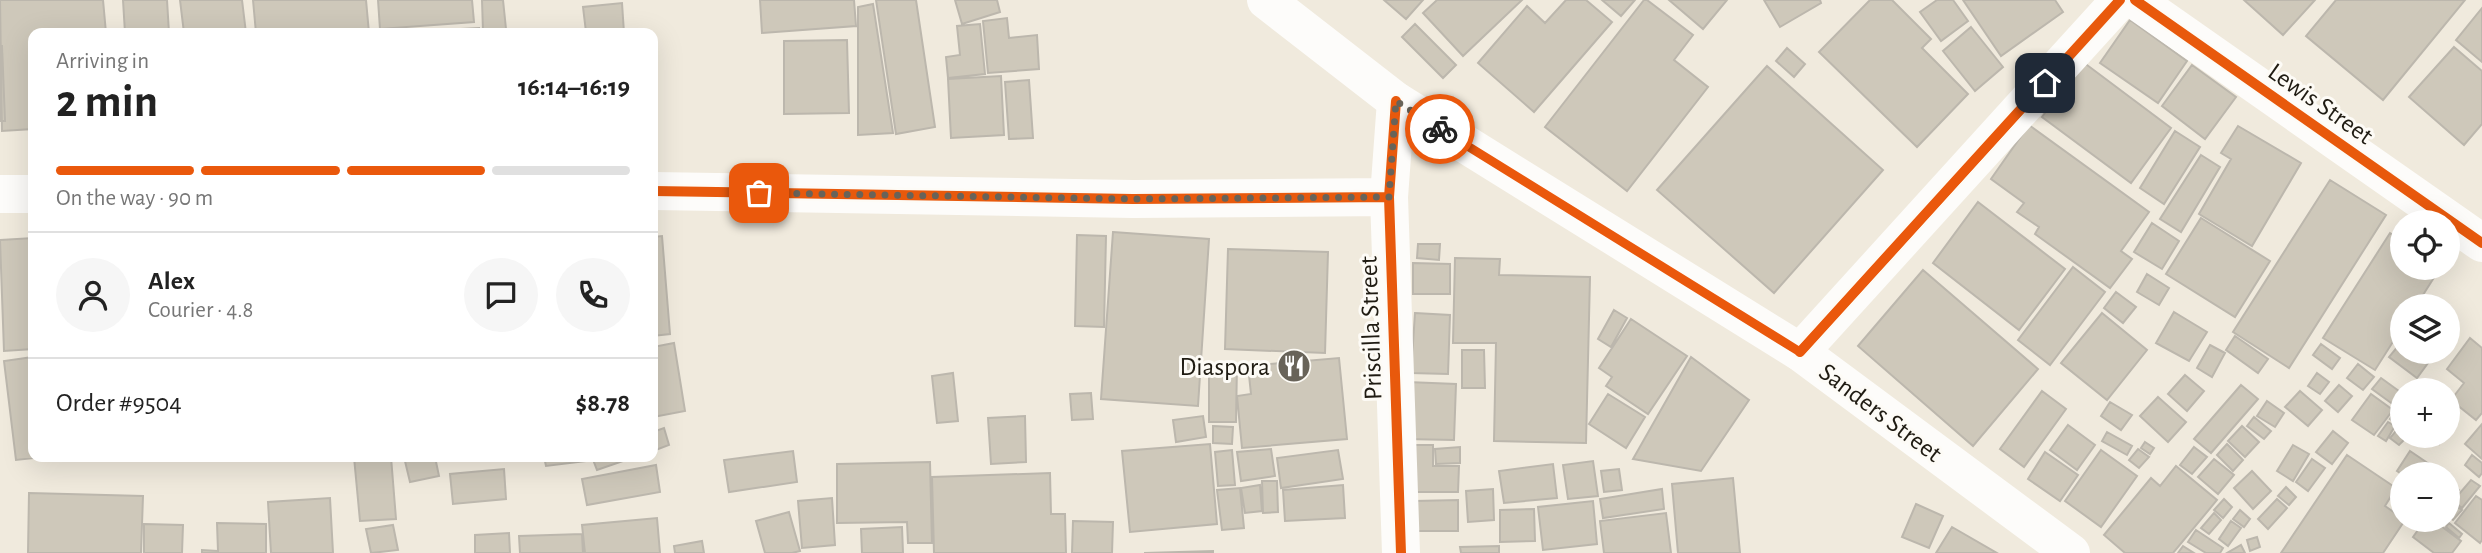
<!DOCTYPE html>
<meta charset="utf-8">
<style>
:root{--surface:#fff;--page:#f6f6f6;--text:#222;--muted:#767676;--line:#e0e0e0;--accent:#ea580c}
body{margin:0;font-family:"Alegreya Sans",sans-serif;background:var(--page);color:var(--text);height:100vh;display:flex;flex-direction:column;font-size:26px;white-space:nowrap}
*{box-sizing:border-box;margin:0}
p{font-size:23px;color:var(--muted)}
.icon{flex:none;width:38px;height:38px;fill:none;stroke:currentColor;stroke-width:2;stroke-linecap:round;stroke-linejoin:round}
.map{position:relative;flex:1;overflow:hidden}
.details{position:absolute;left:28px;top:28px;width:630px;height:434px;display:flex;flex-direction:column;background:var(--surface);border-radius:14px;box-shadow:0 7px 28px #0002}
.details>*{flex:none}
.tools{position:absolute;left:2390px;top:210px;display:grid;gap:14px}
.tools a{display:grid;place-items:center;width:70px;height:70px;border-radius:50%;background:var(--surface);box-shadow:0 7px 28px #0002;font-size:35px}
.pin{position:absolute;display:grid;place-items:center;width:60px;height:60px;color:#fff;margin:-30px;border-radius:14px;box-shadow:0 4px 10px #0006}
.courier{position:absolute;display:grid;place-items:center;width:70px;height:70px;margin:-35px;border:5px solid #ea580c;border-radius:50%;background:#fff;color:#222;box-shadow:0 2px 9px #0007}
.head em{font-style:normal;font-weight:600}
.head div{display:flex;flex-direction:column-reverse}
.head{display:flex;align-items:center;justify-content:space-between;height:119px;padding:0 28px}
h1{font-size:46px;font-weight:600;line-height:52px}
.bar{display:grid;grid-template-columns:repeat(4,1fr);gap:10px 7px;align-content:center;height:84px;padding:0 28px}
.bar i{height:9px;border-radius:5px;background:var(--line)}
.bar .selected{background:var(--accent)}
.bar p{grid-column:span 4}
.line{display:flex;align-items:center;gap:18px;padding:0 28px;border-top:2px solid var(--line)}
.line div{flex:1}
.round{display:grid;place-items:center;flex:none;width:74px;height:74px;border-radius:37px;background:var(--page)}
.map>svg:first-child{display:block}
</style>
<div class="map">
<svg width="2482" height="553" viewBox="0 0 2482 553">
<rect width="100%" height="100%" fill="#f0eadd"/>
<!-- building -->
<path fill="#cec8ba" stroke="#bcb7ad" stroke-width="2" d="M0,0H103L106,33H33V129L2,131Z
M123,0H167L169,33H125Z
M180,0H242L246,33H184Z
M253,0H366L369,33H256Z
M378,0H472L474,22L380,29Z
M482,0H503L506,29L483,31Z
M760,0H854L856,26L762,33Z
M876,0H916L935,127L896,134Z
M955,0H997L1000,12L962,24Z
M1384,0H1423L1406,19Z
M1437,0H1522L1463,56L1423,13Z
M1566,0H1586L1612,22L1534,112L1478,63L1527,6L1545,23Z
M1602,0H1635L1621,16Z
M1644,0H1647L1693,35L1674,60L1708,87L1627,191L1545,127Z
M1669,0H1727L1703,29Z
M1764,0H1820L1821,3L1780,27Z
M1870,0H1892L1931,39L1922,48L1968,94L1917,147L1819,52Z
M1937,0H1953L1968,21L1941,41L1920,12Z
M1963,0H2055L2063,12L2001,56Z
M2244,0H2315L2283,35Z
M2336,0H2465L2383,100L2306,36Z
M622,3L624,33H568L586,32L583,7Z
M873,4L893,133L858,135V7Z
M2482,8V62L2456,40Z
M1007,18L1009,38L1037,35L1039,69L988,73L983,21Z
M2130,20L2187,61L2158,103L2100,63Z
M980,24L985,74L948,78L946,57L960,55L957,26Z
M1415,24L1456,65L1443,78L1402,37Z
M1971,27L2003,67L1975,91L1943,51Z
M479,28V33H384Z
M847,40L849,113L784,114V41Z
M0,46H2L5,121H0Z
M2454,47L2482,71V124L2464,145L2409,97Z
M1787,48L1805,64L1794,77L1776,61Z
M2083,62L2171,128L2131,183L2042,117Z
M2192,65L2236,97L2205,139L2162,106Z
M1767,66L1883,170L1774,293L1657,190Z
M1001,76L1004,135L951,138L948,79Z
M1029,80L1033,138L1009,139L1005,82Z
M2029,125L2149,212L2121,251L2132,259L2110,288L2035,234L2039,227L2017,212L2024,203L1991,179Z
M2238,126L2301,163L2252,246L2199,214L2231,159L2221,153Z
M2175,131L2200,147L2164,204L2140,188Z
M2201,155L2220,167L2181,232L2160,219Z
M2330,180L2386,215L2289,368L2233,332Z
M1978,202L2065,269L2019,330L1933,263Z
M2201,218L2270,261L2235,317L2166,274Z
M2152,223L2179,241L2162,269L2134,252Z
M1113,232L1209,239L1198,406L1101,399Z
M2390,233L2403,241V268H2440L2416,306H2403V326L2375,370L2323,338Z
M1077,235L1106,236L1104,327L1075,326Z
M662,236L670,334L653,336V237Z
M33,238V349L4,351L0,240Z
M1418,244H1440L1439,260L1417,258Z
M1228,249L1328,252L1325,353L1225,349Z
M1455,258L1500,259L1499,275L1590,277L1586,443L1494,441L1496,343H1453Z
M1413,263L1450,264V294H1413Z
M2073,267L2105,292L2050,365L2018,340Z
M1923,270L2038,369L1973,446L1858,346Z
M2147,274L2169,288L2159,305L2137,292Z
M2116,292L2136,307L2123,323L2104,308Z
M1614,310L1627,318L1611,347L1598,339Z
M2174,312L2207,332L2189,361L2156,343Z
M1415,313L1450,315L1448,374L1411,373Z
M2102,313L2147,350L2107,400L2061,363Z
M1631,319L1687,356L1648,414L1606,386L1612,377L1599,368Z
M2235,336L2268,359L2258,373L2226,350Z
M2470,338L2482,348V413L2476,420L2451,400L2464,383L2447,369Z
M2403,340V352H2436L2417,378L2389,357Z
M674,343L685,411L653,417V347Z
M2321,344L2340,358L2332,369L2313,355Z
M2210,345L2225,353L2212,377L2197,368Z
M1462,350H1484L1485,388H1462Z
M33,357V457H43L16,460L4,361Z
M1691,357L1749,400L1701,471L1633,459Z
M1339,358L1347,439L1242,448L1237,396L1251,394L1248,366Z
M1209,364H1237L1236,422H1209Z
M2358,364L2374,377L2363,390L2347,378Z
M953,373L958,421L937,423L932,376Z
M2317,373L2329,382L2320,394L2308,386Z
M2185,375L2204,391L2187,411L2168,394Z
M2381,378L2403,394V402L2398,408L2372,389Z
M1407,382L1456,384L1454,440L1405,439Z
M2420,382L2431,390H2415Z
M2241,385L2258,399L2211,453L2194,439Z
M2339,385L2352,396L2338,412L2325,401Z
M2042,391L2066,409L2024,467L2000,449Z
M2300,391L2322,410L2308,426L2285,407Z
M1091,393L1093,419L1072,420L1070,394Z
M1608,394L1645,417L1626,448L1589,424Z
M2371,394L2393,410L2374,435L2352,420Z
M2158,397L2186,422L2168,442L2140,416Z
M2267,401L2284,413L2275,427L2257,416Z
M2110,402L2132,415L2121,430L2101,416Z
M2394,413L2402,419L2398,424L2390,419Z
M2448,415L2456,420L2448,430Z
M1025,416L1026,462L991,464L988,418Z
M1203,416L1206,437L1176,442L1173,420Z
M2254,417L2271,431L2264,439L2247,426Z
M2388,422L2395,426L2386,441L2378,436Z
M2482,424V459L2465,444Z
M2068,425L2095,445L2077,470L2050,450Z
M1213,426L1233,427L1232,444L1213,443Z
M2242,426L2259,442L2245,457L2228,441Z
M2400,426L2403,428V436H2408L2399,445L2390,438Z
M664,428L669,445L653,451V432Z
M2333,431L2348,443L2332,464L2316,452Z
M2107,432L2132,446L2127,455L2102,441Z
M2427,436H2444L2439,444Z
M2145,442L2154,448L2150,454L2141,448Z
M1210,444L1217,524L1130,532L1122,451Z
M2227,444L2243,460L2233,471L2217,455Z
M1413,445H1433V466H1459L1458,492H1413Z
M2293,445L2309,454L2293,481L2277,471Z
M1460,447V463L1436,464L1435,449Z
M2194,447L2207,457L2192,474L2180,465Z
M1271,449L1275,476L1241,481L1237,452Z
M2138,449L2149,457L2139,468L2129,460Z
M1232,450L1235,485L1218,486L1215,452Z
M1338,450L1343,479L1281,488L1277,458Z
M2101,450L2137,476L2101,527L2065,501Z
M793,451L797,482L729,492L724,460Z
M2410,451L2432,466L2426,474L2403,475L2397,471Z
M2045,452L2078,475L2060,501L2028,479Z
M2347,455L2396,488L2385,506L2405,520L2383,553H2281Z
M2472,455L2482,463V473L2479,477L2465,465Z
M354,457H391L396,519L360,521Z
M404,457H435L439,476L410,482Z
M544,457H586L587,461L546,466Z
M592,457H628L629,459L597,470Z
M2214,459L2234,475L2218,494L2198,477Z
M2312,459L2325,468L2308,491L2296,482Z
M1593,461L1598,496L1568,499L1563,465Z
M930,462L932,543H908L907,522L837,523V464Z
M1553,464L1557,498L1504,503L1499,471Z
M656,465L660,492L587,505L582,479Z
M2176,466L2217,500L2173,553H2125L2104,535L2151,478L2160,486Z
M504,469L506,499L453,504L450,474Z
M1619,469L1622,490L1604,492L1601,471Z
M2252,471L2271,491L2253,509L2234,488Z
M1050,473L1051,514H1065L1066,553H934L932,477Z
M1733,478L1740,553H1678L1672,484Z
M2471,480L2480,486L2462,508L2453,501Z
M1262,481H1277L1278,512L1263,513Z
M2452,484L2459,490L2448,503V489Z
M1260,485L1262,511L1245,513L1241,488Z
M1343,485L1345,518L1285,521L1283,490Z
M2286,487L2296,497L2289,505L2278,496Z
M1240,488L1244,528L1222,530L1217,490Z
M1493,489L1494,520L1468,522L1466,491Z
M1662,489L1664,509L1603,518L1600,499Z
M29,493L143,496L141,553H28Z
M2476,496L2482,500V540L2480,543L2455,523Z
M330,498L333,553H271L268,502Z
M832,498L835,545L802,548L798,501Z
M2224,499L2232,507L2223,518L2214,510Z
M2277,499L2287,508L2268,529L2258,519Z
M1458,500V531H1415V501Z
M1593,501L1597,544L1543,550L1538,507Z
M1916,504L1943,516L1929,548L1902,537Z
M2453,504L2462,510L2453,520L2448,516V509Z
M1534,509L1535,541L1500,542V510Z
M2240,510L2250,519L2244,527L2233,519Z
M789,512L800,551L792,553H765L756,521Z
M1666,513L1671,553H1604L1600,521Z
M2214,513L2221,520L2209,534L2201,528Z
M657,518L660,553H585L582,525Z
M2425,520H2433L2461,541L2452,553H2434L2413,537Z
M1073,521L1113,522L1112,553H1072Z
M2231,521L2241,528L2228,546L2219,539Z
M217,523L266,524V553H202V550L218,551Z
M2449,523L2462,534L2459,538L2446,527Z
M144,524L183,525L182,553H144Z
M393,525L398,550L371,553L366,529Z
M902,527L903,553H862L861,529Z
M1952,527L1997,553H1936Z
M2196,530L2223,548L2220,553H2206L2188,542Z
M509,533L510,553H475V535Z
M582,534L583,553H520L519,536Z
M2257,537L2260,547L2250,551L2247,540Z
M702,541L704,553H675L674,546Z
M2241,545L2245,553H2227Z
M1499,546V553H1461L1460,547Z
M2183,546L2194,553H2178Z
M1213,551V553H1144Z"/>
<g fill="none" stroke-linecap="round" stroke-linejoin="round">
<!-- street -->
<path stroke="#fdfcfa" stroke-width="38" d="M2135,0L2482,243
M1396,101L1389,197L1401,553
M653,191L1133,199L1389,197
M0,194H33
M1800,352L2120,0"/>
<!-- primary -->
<path stroke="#fdfcfa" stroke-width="38" d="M1266,0L1396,101L1800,352L2071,553"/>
<defs>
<path id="cycleway" d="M2135,0L2482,243
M1396,101L1389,197L1401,553
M653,191L1133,199L1389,197
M1800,352L2120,0"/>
</defs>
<!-- cycleway casing -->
<use href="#cycleway" stroke="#fdfbf6" stroke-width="15"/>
<!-- cycleway -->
<use href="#cycleway" stroke="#e8590c" stroke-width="10"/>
</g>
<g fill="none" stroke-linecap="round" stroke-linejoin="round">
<!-- done -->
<path stroke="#686359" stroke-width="7" stroke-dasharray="0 12.6" d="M759,193L1133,199L1389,197L1396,101L1440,129"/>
<!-- route -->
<path stroke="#ea580c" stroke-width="9" d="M1440,129L1800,352L2045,83"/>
</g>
<!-- icons -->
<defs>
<symbol id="restaurant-disc" viewBox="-11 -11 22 22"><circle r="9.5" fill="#686359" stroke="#fdfbf6"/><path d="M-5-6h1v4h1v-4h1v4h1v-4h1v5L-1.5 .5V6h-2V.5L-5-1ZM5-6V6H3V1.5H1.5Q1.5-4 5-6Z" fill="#fff"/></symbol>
</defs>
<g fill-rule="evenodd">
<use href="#restaurant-disc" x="1275" y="347" width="38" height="38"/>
</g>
<g text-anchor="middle" stroke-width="6" stroke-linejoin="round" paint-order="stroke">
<!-- street labels -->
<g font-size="26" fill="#1f1b12" stroke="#fdfbf6">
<text transform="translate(2321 103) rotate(35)" y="9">Lewis Street</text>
<text transform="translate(1370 328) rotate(-92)" y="9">Priscilla Street</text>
<text transform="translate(1881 412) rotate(37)" y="9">Sanders Street</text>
</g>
<!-- poi labels -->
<g font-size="26" fill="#1f1b12" stroke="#fdfbf6" text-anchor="end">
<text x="1270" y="375">Diaspora</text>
</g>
</g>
</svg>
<div class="tools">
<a><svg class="icon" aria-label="locate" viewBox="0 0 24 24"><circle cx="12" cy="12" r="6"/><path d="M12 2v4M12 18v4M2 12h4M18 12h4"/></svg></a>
<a><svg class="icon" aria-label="layers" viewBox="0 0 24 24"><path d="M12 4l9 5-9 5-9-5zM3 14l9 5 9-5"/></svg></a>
<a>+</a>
<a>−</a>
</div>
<div class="pin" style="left:759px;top:193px;background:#ea580c"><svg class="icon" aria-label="bag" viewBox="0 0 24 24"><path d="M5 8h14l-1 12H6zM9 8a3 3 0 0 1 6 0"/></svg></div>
<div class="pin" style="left:2045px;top:83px;background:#1f2937"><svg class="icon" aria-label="home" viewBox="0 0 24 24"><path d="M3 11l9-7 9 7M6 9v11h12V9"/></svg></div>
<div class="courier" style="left:1440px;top:129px"><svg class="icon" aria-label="bike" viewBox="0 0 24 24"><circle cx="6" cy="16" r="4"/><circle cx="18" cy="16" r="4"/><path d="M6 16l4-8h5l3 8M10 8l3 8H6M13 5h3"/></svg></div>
<section class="details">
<div class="head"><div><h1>2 min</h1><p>Arriving in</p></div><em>16:14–16:19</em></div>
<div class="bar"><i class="selected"></i><i class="selected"></i><i class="selected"></i><i></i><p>On the way · 90 m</p></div>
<div class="line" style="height:126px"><a class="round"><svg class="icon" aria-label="person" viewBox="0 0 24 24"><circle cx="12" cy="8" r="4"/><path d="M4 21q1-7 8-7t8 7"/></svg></a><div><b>Alex</b><p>Courier · 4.8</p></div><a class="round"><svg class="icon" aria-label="chat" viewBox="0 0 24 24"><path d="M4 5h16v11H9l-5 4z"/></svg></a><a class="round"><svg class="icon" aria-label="phone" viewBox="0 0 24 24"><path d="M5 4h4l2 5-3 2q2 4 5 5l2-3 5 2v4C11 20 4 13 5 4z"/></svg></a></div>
<div class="line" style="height:91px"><div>Order #9504</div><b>$8.78</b></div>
</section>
</div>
